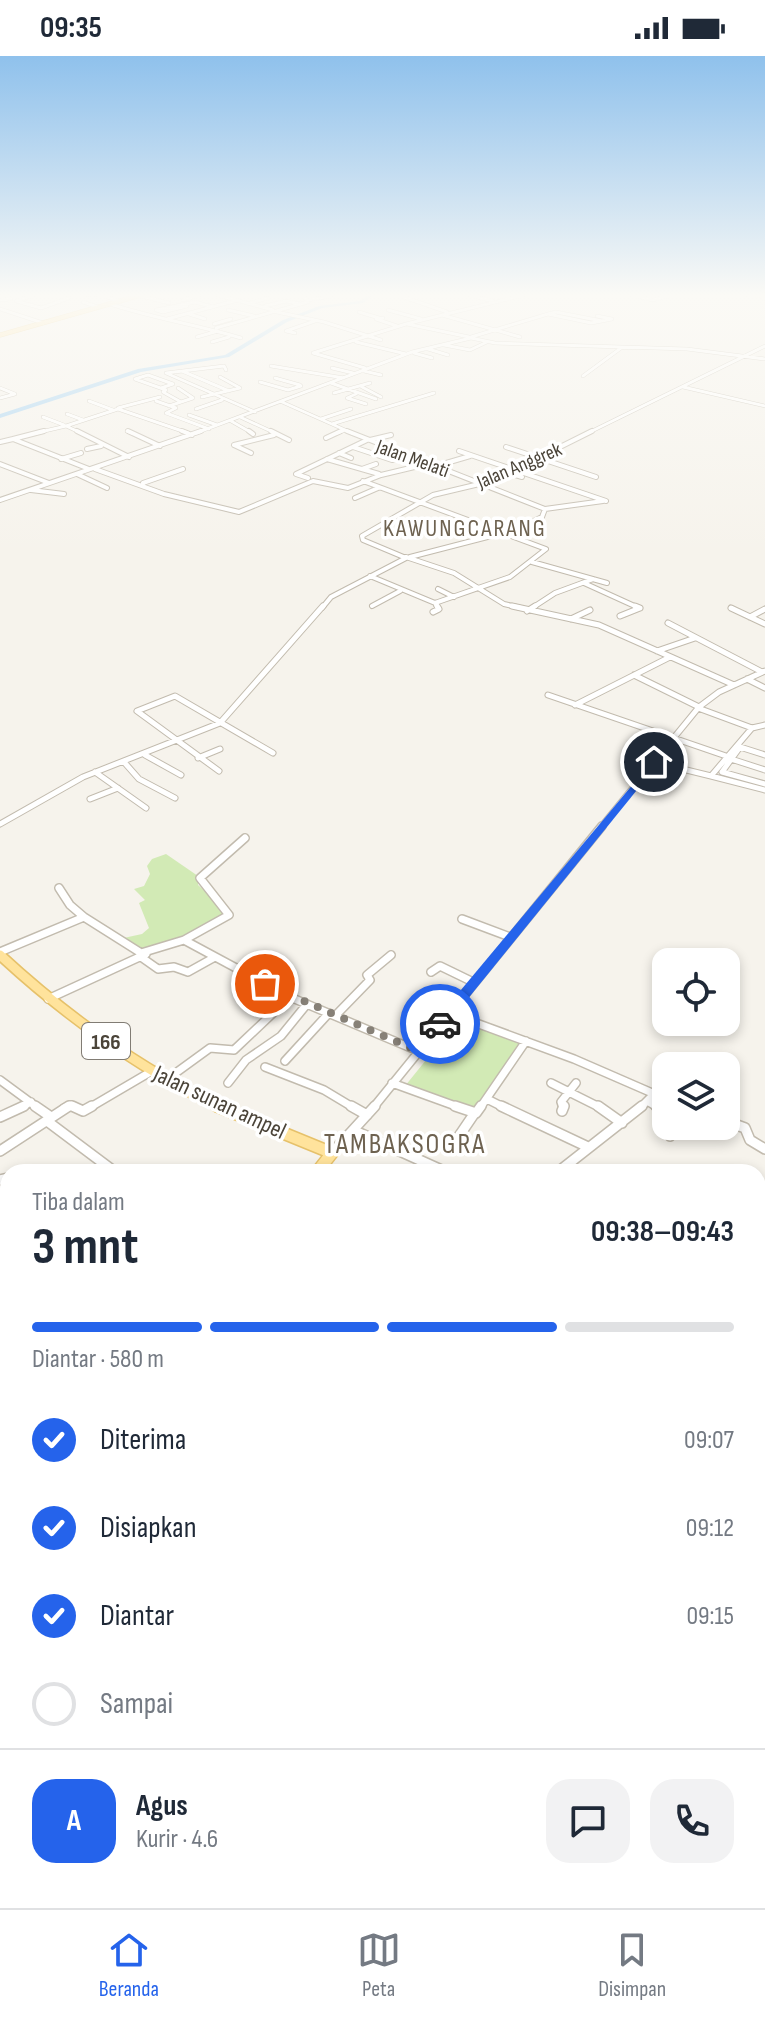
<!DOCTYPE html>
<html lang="id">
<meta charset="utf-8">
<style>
:root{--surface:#fff;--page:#f2f2f3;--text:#1f2937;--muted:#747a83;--line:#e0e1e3;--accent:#2563eb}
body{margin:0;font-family:"Sofia Sans Condensed",sans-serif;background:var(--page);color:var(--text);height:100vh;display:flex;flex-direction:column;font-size:30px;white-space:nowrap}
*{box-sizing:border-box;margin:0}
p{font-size:26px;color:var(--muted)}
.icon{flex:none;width:44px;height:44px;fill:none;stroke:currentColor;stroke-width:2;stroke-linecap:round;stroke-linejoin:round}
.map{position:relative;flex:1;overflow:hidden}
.details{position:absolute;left:0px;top:1108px;width:766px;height:744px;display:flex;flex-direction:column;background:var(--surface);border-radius:24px 24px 0 0;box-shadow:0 4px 12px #0003}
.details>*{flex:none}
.controls{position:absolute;left:652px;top:892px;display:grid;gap:16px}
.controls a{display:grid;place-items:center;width:88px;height:88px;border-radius:16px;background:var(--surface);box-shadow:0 4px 12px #0003;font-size:40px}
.pin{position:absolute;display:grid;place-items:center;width:68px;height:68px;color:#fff;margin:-34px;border:4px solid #fff;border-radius:50%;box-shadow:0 2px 8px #0007}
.courier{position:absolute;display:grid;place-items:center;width:80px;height:80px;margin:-40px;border:6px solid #2563eb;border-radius:50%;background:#fff;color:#222;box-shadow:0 2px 10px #0007}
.overview em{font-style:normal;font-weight:700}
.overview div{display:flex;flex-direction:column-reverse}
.overview{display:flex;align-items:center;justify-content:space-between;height:136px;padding:0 32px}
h1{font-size:52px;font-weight:700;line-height:60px}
.bar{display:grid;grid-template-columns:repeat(4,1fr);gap:12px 8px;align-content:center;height:96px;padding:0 32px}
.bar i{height:10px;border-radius:6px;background:var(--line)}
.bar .on{background:var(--accent)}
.bar p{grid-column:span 4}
.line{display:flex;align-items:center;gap:20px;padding:0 32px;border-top:2px solid var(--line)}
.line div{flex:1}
.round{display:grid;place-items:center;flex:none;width:84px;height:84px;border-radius:24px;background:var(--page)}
ol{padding:0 32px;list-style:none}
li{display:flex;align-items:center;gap:24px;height:88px}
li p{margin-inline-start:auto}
li .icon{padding:8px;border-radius:50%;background:var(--accent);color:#fff;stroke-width:4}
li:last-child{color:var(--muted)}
li i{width:44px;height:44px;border:4px solid var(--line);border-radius:50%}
.status{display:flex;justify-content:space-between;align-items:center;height:56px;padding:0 40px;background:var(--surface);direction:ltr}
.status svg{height:22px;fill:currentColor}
.tab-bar{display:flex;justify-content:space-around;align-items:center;height:112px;border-top:2px solid var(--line);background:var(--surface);font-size:22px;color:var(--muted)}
.tab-bar a{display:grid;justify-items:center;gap:4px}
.tab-bar .on{color:var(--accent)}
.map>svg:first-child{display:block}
</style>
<div class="status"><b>09:35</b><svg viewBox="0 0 49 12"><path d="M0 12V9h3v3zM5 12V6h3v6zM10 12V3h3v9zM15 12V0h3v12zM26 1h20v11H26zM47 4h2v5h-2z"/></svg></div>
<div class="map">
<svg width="765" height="1852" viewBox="0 0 765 1852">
<rect width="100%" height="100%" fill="#f6f3ec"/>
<!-- green -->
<path fill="#d2eab5" d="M166,798L198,820V829L227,855V859L184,883L142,896L119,883L142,878L149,872L139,847L145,844L134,833L144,830L150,818L147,810L152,803Z
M460,962L518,984L519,988L474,1054L405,1030Z"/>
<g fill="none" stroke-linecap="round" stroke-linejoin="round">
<!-- river -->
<path fill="#a9d4f2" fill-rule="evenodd" d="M368,239H374L363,247L322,252L287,266L229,301L141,316L0,362V358L138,313L225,299L283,264L319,250L360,245Z"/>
<defs>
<path id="minor-far5" d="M34,239L16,245L41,252L69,242
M85,239H96
M101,239L119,245
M137,239L169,247
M217,239L273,254
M408,239L401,240L447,256
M469,239L493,245
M632,239L653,244L671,239
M746,239L765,240
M0,244L11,243L5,239
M183,244L200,239
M308,244L331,240
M83,246L98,251
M250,247L268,242
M110,248C153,262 197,269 241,282
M187,250L163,256L156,254L195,246L213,251
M265,250L286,245L300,248
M0,253L43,267
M228,254L254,260
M388,254L421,263
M272,255L324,266L381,284
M359,256L379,262
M556,256L602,265L591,267L548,258Z
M189,258L205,263
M442,259L520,281
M597,260L612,263L602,265
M383,262L376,263L397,270
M167,263L238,244
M214,268L231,263
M407,268L469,281
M216,272L308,246L303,239
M295,277L286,275L315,265
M197,281L218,275
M471,281L548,258
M212,286L229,281
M356,286L406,298
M444,289L470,294L487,286
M428,293L448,299
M414,297L432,302
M271,310L344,322
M332,312L353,317
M365,312L313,297L406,268L524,239
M226,314L224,310L166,317L255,356
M182,315L229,335
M364,315L381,319
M583,320L621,292
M275,322L300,329
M260,326L288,334L301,330
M331,327L376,343
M362,331L381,341
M683,331L765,350
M0,332L15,338
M161,332L173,328L148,319L135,323L166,334L163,336L181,346L169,350
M178,332L193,342L181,346
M334,337L370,327
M356,338L347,342L366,348
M202,341L240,332L220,321
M0,342L15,338
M89,345L113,354
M156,345L176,352L166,357L209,373
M282,346L352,377
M118,352L160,341
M196,353L222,344
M67,358L83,364
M189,359L217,369
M43,361L64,369
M240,361L275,377
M321,363L351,353
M231,365L252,377
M332,368L434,337
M127,375L132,377
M36,377L66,370
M81,377L66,370L118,353L188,377
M196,377L412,296L471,282L495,287L687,293L765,303
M337,377L345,374
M588,377L765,290"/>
<path id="minor-far4" d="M44,375L13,383L89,413
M77,375L129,401
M128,375L160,390
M182,375L192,379
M249,375L253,378
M271,375L289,384
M347,375L545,453L542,461L506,479
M326,382L341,375
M370,384L391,379
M0,386L13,383
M234,389L274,379
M234,389L251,397
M353,391L392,404L406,400
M506,391L596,421
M87,393L101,390
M459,395L606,445
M339,397L351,402
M61,403L81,397
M327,403L379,418
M0,408L49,427
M436,410L470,400
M95,413L164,438L239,456L313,425L348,432L381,419L427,408
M362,413L376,408
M508,417L522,421
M77,418L107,432
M308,422L296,418L367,384
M363,425L546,493L510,521L435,547L370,520
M143,427L183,413
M31,434L64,438
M355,442L378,432
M0,444L201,375
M545,453L603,445
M406,501L454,517L504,548L521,552
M410,501L499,478
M532,506L607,527
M584,527L639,552
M438,533L454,541
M435,547L438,552
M372,550L400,535
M322,552L331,541L406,502L363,484L362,480L433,439L492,425L592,375
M532,552L555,537L593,523"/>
<path id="minor-far3" d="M512,550L599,569L734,629
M635,550L640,552
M731,552L765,568
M527,555L535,550
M433,556L439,553L437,550
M620,560L640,552
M750,561L765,553
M571,563L590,554
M668,567L762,616
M657,595L695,582
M634,619L699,651
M747,623L765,632
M548,639L726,700
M575,649L670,601
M698,652L752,672L765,669
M145,699L181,719
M765,699L740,691L722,716L765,728
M198,702L220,693
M731,703L765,714
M124,706L139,723L175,742
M654,706L711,720L752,672
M219,715L137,655L175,640L273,697
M95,716L146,752
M711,720L765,734
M90,743L118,732
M0,768L83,721L220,667L323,550
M600,772L699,651L719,636L765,615"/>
<path id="minor-far2" d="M59,832L70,849L84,861
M462,863L510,881
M184,884L229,859L200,822L245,782
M0,896L84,861L141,897L184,884L290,941L418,995
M141,901L158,913L174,911L188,916L215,901
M431,916L440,910L473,926
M48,943L146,898
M449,957L574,1003L666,1043
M336,959L370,924L367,919L391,899
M285,1005L329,957
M265,1011L324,1034L354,1052
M0,1024L38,1052
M166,1024L210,992L234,994L290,941
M228,1027L246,1004L281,980L307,948
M392,1027L461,1052
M551,1027L601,1052
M487,1043L505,1052
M647,1045L659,1052
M20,1052L31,1046
M64,1052L71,1049L76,1052
M89,1052L152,1015
M373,1052L602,770
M480,1052L526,985
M563,1052L561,1046L576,1027
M640,1052L666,1026"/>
<path id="minor-far1" d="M35,1050L51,1061
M72,1050L83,1055L92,1050
M351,1050L367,1059
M455,1050L476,1057L481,1050
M501,1050L588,1091
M598,1050L622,1067
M656,1050L666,1055
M562,1055L564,1050
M0,1061L24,1050
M47,1065L115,1116
M726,1065L745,1072L750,1084L765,1093
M353,1074L446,1116
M670,1080L677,1070
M455,1086L474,1058
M0,1095L69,1050
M332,1097L375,1050
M558,1116L642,1050
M0,1124L8,1122
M0,1201L8,1197
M0,1214L8,1224
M0,1380L8,1389
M758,1394L765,1381"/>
<path id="minor" d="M758,1405L765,1408
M759,1519L765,1522
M0,1813L8,1826
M19,1844L24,1852
M179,1844L184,1852"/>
<path id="major-far3" d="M0,279L141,239"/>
<path id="major-far2" d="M0,899C66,960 140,1013 221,1052"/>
<path id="major-far1" d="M217,1050L332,1097L317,1116"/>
<path id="major" d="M0,1413L8,1406"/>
</defs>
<!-- minor-far5 casing -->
<use href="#minor-far5" stroke="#c2bbae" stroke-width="4"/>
<!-- minor-far4 casing -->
<use href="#minor-far4" stroke="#c2bbae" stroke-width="6"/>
<!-- minor-far3 casing -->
<use href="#minor-far3" stroke="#c2bbae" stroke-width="7"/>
<!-- minor-far2 casing -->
<use href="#minor-far2" stroke="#c2bbae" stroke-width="10"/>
<!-- minor-far1 casing -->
<use href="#minor-far1" stroke="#c2bbae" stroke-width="12"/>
<!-- minor casing -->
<use href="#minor" stroke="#c2bbae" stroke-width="14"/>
<!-- major-far3 casing -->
<use href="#major-far3" stroke="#e6c16a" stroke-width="5"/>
<!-- major-far2 casing -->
<use href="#major-far2" stroke="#e6c16a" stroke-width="12"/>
<!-- major-far1 casing -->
<use href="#major-far1" stroke="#e6c16a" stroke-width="14"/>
<!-- major casing -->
<use href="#major" stroke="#e6c16a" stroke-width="17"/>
<!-- minor-far5 -->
<use href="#minor-far5" stroke="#fff" stroke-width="3"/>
<!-- minor-far4 -->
<use href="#minor-far4" stroke="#fff" stroke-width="4"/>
<!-- minor-far3 -->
<use href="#minor-far3" stroke="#fff" stroke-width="5"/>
<!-- minor-far2 -->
<use href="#minor-far2" stroke="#fff" stroke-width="7"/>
<!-- minor-far1 -->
<use href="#minor-far1" stroke="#fff" stroke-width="9"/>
<!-- minor -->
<use href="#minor" stroke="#fff" stroke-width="11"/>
<!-- major-far3 -->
<use href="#major-far3" stroke="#ffe39c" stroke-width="4"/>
<!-- major-far2 -->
<use href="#major-far2" stroke="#ffe39c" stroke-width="9"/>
<!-- major-far1 -->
<use href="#major-far1" stroke="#ffe39c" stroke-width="11"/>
<!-- major -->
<use href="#major" stroke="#ffe39c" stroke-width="14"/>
</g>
<!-- sky -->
<linearGradient id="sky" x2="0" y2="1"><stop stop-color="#8fc1ec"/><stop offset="0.48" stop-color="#fbfaf6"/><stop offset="1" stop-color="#fbfaf6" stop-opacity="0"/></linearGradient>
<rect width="765" height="498" fill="url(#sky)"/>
<!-- route -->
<path fill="#2563eb" d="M654,703L658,704V708L445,971H435V965Z"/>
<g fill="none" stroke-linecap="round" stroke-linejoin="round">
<!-- done -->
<path stroke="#878178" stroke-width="8" stroke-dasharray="0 14.4" d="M265,928L418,995L440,968"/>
</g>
<g text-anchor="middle" stroke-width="7" stroke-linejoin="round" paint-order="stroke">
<!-- far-street labels -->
<g font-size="20" fill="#4b4439" stroke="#fff">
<text transform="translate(413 402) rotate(20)" y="7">Jalan Melati</text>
<text transform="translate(519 409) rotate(-23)" y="7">Jalan Anggrek</text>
</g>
<!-- shield labels -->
<rect fill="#fff" stroke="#817c74" stroke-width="2" x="82" y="967" width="48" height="36" rx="6"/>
<g font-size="22" font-weight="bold" fill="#4b4439">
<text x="106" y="993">166</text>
</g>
<!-- far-quarter labels -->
<g font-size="24" letter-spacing="2" fill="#6e6250" stroke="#fff">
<text x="465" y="480">KAWUNGCARANG</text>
</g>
<!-- street labels -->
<g font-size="24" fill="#4b4439" stroke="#fff">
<text transform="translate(220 1046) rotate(25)" y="8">Jalan sunan ampel</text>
</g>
<!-- quarter labels -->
<g font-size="28" letter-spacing="2" fill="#6e6250" stroke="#fff">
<text x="405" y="1097">TAMBAKSOGRA</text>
</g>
</g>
</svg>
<div class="controls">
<a><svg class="icon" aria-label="locate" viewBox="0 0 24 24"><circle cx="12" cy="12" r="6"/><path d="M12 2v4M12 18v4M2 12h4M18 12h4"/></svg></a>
<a><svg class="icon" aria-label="layers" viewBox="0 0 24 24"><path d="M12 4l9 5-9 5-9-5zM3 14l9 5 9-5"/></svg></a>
</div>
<div class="pin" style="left:265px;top:928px;background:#ea580c"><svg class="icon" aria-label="bag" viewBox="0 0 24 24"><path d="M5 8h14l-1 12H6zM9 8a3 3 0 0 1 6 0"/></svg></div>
<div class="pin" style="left:654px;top:706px;background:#1f2937"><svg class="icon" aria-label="home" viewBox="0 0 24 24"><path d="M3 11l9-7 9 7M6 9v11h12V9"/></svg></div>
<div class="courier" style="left:440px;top:968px"><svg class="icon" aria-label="car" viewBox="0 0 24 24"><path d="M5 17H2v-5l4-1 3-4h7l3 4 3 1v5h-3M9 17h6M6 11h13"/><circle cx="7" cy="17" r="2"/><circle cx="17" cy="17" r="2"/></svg></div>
<section class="details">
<div class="overview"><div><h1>3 mnt</h1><p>Tiba dalam</p></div><em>09:38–09:43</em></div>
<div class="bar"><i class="on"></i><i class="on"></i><i class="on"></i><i></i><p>Diantar · 580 m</p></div>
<ol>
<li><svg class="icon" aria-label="check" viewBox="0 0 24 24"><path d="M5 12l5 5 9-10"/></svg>Diterima<p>09:07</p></li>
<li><svg class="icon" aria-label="check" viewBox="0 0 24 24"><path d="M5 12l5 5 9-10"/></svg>Disiapkan<p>09:12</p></li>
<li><svg class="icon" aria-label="check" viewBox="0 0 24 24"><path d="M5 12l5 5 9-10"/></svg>Diantar<p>09:15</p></li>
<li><i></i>Sampai</li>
</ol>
<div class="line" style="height:144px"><b class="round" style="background:var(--accent);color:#fff">A</b><div><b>Agus</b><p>Kurir · 4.6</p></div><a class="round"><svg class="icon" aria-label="chat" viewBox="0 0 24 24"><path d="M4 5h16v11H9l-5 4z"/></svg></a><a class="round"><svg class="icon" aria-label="phone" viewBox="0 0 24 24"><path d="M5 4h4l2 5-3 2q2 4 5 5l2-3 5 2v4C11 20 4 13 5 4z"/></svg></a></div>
</section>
</div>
<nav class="tab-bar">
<a class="on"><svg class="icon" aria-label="home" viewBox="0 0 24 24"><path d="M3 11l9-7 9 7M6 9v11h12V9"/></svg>Beranda</a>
<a><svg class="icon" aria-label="map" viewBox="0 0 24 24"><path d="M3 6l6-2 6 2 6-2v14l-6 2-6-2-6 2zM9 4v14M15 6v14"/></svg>Peta</a>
<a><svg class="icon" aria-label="saved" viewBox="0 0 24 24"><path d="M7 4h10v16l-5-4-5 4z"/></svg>Disimpan</a>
</nav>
